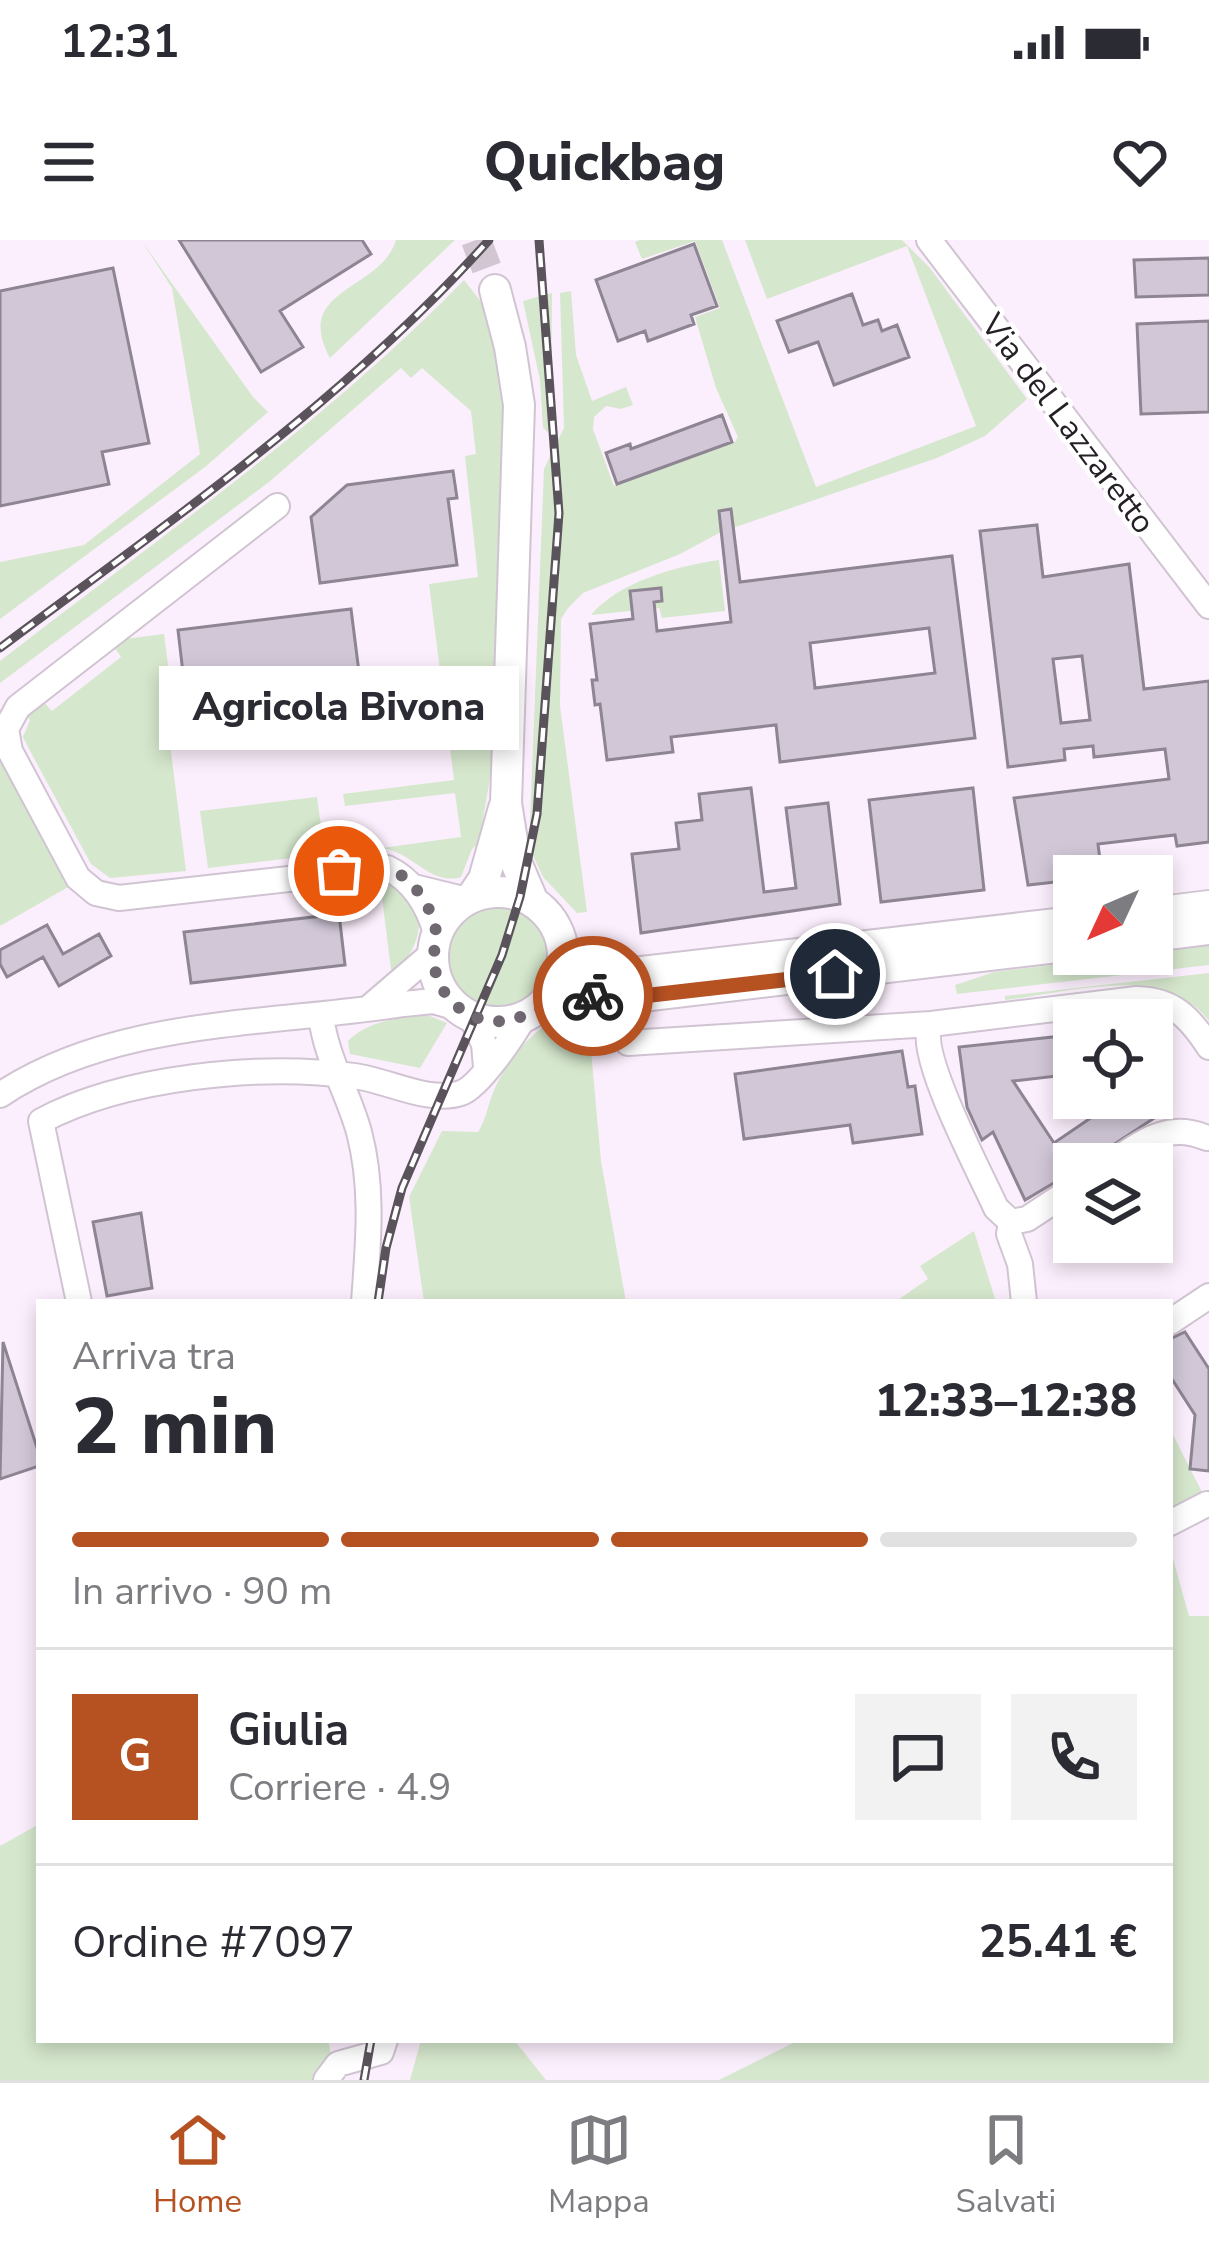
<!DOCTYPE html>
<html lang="it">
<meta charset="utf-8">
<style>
:root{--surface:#fff;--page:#f2f2f3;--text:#2b2b33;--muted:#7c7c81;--line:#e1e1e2;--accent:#b65122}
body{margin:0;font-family:"Nunito Sans",sans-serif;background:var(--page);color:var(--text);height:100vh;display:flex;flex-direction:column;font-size:45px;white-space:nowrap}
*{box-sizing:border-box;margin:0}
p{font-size:39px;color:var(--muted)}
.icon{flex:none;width:66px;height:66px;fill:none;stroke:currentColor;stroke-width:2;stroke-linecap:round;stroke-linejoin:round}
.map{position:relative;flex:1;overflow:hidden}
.details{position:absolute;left:36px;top:1059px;width:1137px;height:744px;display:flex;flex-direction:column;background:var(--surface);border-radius:0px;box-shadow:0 6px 18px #0003}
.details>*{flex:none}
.needle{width:78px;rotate:226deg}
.controls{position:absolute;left:1053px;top:615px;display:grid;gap:24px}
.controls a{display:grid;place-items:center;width:120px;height:120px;border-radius:0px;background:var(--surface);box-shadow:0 6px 18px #0003;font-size:60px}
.pin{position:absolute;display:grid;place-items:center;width:102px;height:102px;color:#fff;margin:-51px;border:6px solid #fff;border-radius:50%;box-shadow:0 3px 12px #0007}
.courier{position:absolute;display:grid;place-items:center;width:120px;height:120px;margin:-60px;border:9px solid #b65122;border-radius:50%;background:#fff;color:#222;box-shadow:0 3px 15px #0007}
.bubble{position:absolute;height:84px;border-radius:0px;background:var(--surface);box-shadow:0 6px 18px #0003;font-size:39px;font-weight:800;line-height:84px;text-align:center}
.head em{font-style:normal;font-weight:800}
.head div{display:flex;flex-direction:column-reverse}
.head{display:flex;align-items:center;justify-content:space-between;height:204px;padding:0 36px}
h1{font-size:78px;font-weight:800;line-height:90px}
.bar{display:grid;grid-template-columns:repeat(4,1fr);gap:18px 12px;align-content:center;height:144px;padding:0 36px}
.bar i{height:15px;border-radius:9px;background:var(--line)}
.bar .current{background:var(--accent)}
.bar p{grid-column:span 4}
.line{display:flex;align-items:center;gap:30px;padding:0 36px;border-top:3px solid var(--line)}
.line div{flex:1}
.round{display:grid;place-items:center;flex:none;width:126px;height:126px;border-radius:0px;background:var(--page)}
.status{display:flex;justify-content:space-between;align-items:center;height:84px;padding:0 60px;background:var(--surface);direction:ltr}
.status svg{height:33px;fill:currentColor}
header{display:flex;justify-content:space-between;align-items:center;height:156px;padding:0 36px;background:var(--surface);font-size:54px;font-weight:800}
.dock{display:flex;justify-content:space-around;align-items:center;height:168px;border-top:3px solid var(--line);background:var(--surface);font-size:33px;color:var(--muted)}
.dock a{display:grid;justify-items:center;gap:6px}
.dock .current{color:var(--accent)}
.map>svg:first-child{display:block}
</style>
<div class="status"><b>12:31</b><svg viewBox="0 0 49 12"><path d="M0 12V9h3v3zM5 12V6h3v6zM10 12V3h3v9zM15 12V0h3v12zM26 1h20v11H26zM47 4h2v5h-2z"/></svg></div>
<header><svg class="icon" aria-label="menu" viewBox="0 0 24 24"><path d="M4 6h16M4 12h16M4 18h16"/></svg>Quickbag<svg class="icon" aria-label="heart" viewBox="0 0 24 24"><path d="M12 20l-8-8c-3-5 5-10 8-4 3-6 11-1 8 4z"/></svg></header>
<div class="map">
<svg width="1209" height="1840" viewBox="0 0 1209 1840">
<rect width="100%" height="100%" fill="#fceffd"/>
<!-- green -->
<path fill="#d5e7cd" d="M141,0L253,157L268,172L205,227L0,379V322L84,305L200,214L172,48Z
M396,0H455L330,118C292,48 381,51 396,0Z
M640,0H722L816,247L976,186L907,6L767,59L745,0H902L930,28L1027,159L985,196L937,218L721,292L680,314L583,353L568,368L561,379L560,466L587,672L577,673L543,637L529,607L544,229L564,188L560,53L571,51L576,115L592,161L626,147L633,165L621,169L606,166L594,177L593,189L614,246L734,203L738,197L716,148L695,77L720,68L695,1L642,19L635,2Z
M464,40L482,63L490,84L505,180L494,514L479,603L472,609L461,637C430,646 413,612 382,608L461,597L455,553L345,566L343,554L454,540L429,344L478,337L465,216L476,214L471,171L422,128L411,138L401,128L269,242L0,443V421C158,298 324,184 464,40Z
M552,53L551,188L547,192L543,187L540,140L523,61Z
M719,320L725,371L662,378L659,368L591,375C618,342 677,326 719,320Z
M164,394L175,479L167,480L186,631L110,638L91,624L28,507L23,497L30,480L24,473L41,459L52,471L121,417L112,404L116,400Z
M0,516L70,646L0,686Z
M317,557L325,614L208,628L200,571Z
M380,641C436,662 424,703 392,738Z
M448 718a51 51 0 1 1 102 0a51 51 0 1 1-102 0Z
M1209,706V725L957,754L955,745L994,732Z
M1209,733V781C1164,722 1070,753 1005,760V756Z
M575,772L586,779L589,788L601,921L626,1062H424L409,957L442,891L478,892C487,878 488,863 495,848C509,817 540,779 575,772Z
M430,776L447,783L420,828L350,814L348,801C367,781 403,776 430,776Z
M974,991L996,1062H895L928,1039L920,1026Z
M1170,1189L1204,1256L1170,1273Z
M1170,1308L1189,1376H1209V1840H719L799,1800H1170Z
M39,1584V1800H328L331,1814L317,1840H0V1606Z
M421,1800H514L546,1840H410Z"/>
<!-- building -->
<path fill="#d1c7d7" stroke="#8e8593" stroke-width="3" fill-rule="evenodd" d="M179,0H362L371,14L280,71L303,107L261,132Z
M694,4L717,66L691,75L694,84L648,101L645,91L618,101L596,40Z
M1209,18V55L1136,57L1134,20Z
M113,28L149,203L102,212L109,244L0,266V51Z
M852,54L863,85L878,80L882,91L897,85L909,117L834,145L818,102L789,112L777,81Z
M1209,81V172L1141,174L1137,84Z
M722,175L732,202L617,244L606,213L630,204L631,209Z
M453,231L457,258L448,259L457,325L320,343L311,277L347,245Z
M731,269L740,342L952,316L975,498L780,522L776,485L671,497L673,512L607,520L600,464L595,465L592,440H597L590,384L633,379L630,351L661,348L662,361L654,362L657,391L731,382L719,271ZM929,388L935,433L815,448L810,403Z
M1037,285L1043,337L1129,324L1144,449L1209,441V602L1177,606L1175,595L1098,604L1102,636H1074V640L1028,645L1014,558L1169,539L1165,509L1094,517L1093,506L1064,509L1065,520L1008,527L980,291ZM1082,416L1090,480L1061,483L1053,419Z
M351,369L362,456L188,476L178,390Z
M751,548L764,652L796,648L786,568L828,563L840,664L641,693L632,614L679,609L676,583L702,580L699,554Z
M973,548L984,650L881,662L869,560Z
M339,674L345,725L191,743L184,692Z
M47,685L63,714L99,694L111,716L59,746L43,717L7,737L0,724V710Z
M1062,796L1065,828L1056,829L1057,836L1013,841L1054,903L1120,858H1158L1165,871L1084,924H1074V931L1025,960L993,892L982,900L967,867L959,807Z
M902,811L908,847L915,846L922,894L853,903L850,885L744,899L735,834Z
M141,973L152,1048L107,1056L93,982Z
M1185,1092L1209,1129V1231L1190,1229L1195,1175L1170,1136V1099Z
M3,1102L39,1214V1226L0,1239Z"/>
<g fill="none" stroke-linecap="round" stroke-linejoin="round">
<!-- major-tunnel -->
<path stroke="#d1c6d2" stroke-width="30" stroke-dasharray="30 15" stroke-linecap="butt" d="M476,0L495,50"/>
<defs>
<path id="minor" d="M929,0L1209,366
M277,266L18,467L6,489L10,511L78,638L96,653L119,658L387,628C415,641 429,667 437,696
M414,647L467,660
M371,766L434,712
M470,775L484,804L486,827
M321,776C326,818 348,852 359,892C374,948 368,1005 364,1062
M931,784C915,812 981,934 996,968L1011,982L1009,994L1020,1024L1024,1062
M628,803L931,784L1137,759C1174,760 1190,778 1209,807
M0,855C115,778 270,785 404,764L433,761L458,768
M1110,924C1143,902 1167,881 1207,898
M1011,982L1027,979L1074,948
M79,1062L41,881C123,837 261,823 354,836C387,840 429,864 461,853C479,847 514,795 524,777
M1170,1082L1209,1056
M1170,1283L1207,1264
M326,1840L338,1824L381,1812L385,1800"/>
<path id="major" d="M495,50L510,107L519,165L506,563L515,620L533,662
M433 717a65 65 0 1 1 130 0a65 65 0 1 1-130 0Z
M472,657L484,639L504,568
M1152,673L1209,666
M1152,696L1209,689
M563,707L587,728L616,735L1074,682
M540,767L577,756L625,758L1074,705"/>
</defs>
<!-- minor casing -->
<use href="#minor" stroke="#d1c4d2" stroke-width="28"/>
<!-- major casing -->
<use href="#major" stroke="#d1c4d2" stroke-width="34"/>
<!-- minor -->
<use href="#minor" stroke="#fff" stroke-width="24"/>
<!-- major -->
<use href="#major" stroke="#fff" stroke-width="30"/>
<defs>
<path id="rail" d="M0,408C170,281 347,159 489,0
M378,1062L386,1008L402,948L502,715L520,657L537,574L559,273L539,0
M364,1840L371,1800"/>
</defs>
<!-- rail casing -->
<use href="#rail" stroke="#5a535b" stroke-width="9"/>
<!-- rail -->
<use href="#rail" stroke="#fff" stroke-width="4.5" stroke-dasharray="14" stroke-linecap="butt"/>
</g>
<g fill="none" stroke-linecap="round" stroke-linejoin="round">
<!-- done -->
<path stroke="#706871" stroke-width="12" stroke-dasharray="0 21.6" d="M339,631C354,630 371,625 386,628C411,634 433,668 436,692C437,702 433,711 434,720C435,749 457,774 485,780C521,788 550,755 593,756"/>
<!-- route -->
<path stroke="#b65122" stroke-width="15" d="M593,756L625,758L835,734"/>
</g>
<g text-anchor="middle" stroke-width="9" stroke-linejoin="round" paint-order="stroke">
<!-- street labels -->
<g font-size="33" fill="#252025" stroke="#fff">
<text transform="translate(1069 183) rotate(53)" y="12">Via del Lazzaretto</text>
</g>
</g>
</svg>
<div class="controls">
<a><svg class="needle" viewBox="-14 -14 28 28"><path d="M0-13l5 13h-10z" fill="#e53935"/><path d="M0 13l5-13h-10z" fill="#7c7c81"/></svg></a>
<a><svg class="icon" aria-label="locate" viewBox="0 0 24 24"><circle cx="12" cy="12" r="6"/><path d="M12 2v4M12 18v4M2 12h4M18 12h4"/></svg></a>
<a><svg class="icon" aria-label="layers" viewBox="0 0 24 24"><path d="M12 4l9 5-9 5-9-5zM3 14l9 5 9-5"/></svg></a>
</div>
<div class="pin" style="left:339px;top:631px;background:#ea580c"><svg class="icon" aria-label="bag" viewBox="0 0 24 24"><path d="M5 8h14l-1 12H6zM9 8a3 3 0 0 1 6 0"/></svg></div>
<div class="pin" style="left:835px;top:734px;background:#1f2937"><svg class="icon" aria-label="home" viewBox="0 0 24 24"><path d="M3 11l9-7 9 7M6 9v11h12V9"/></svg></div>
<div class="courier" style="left:593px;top:756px"><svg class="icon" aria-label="bike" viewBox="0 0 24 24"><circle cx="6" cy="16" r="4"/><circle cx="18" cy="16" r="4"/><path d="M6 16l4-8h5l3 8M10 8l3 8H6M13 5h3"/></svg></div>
<div class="bubble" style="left:159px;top:426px;width:360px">Agricola Bivona</div>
<section class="details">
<div class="head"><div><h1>2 min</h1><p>Arriva tra</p></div><em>12:33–12:38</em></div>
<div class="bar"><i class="current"></i><i class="current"></i><i class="current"></i><i></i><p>In arrivo · 90 m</p></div>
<div class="line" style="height:216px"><b class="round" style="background:var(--accent);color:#fff">G</b><div><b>Giulia</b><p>Corriere · 4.9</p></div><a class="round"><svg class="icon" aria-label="chat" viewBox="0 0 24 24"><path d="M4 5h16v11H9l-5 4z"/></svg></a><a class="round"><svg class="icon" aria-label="phone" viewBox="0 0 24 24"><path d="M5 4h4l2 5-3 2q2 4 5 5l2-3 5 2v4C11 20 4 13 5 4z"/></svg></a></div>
<div class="line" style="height:156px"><div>Ordine #7097</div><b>25.41 €</b></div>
</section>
</div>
<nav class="dock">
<a class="current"><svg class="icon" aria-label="home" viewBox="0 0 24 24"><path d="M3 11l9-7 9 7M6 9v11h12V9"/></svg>Home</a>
<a><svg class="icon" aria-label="map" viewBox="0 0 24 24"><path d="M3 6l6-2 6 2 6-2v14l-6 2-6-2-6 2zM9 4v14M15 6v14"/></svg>Mappa</a>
<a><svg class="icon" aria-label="saved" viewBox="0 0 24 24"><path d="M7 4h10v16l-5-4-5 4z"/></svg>Salvati</a>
</nav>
